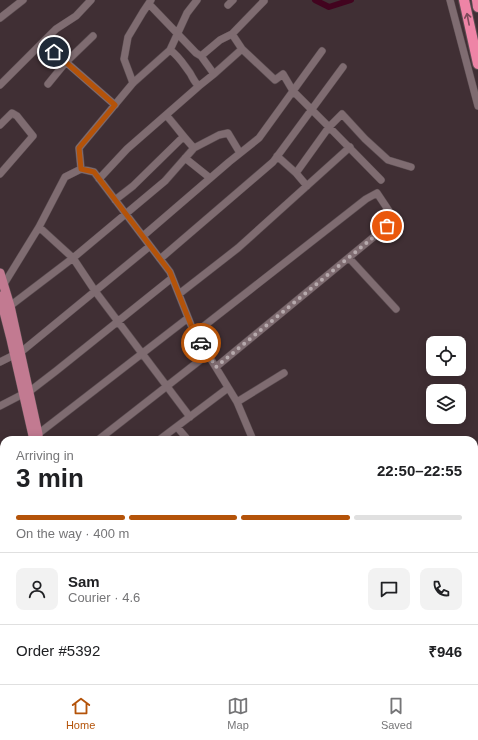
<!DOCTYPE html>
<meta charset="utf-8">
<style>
:root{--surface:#fff;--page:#f2f2f2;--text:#202124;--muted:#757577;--line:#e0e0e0;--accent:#b45309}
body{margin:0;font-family:Helvetica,sans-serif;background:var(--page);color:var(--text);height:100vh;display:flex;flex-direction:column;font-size:15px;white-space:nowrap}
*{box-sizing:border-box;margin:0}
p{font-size:13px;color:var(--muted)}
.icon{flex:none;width:22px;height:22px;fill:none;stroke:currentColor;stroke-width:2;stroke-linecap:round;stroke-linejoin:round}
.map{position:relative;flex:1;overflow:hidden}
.drawer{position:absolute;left:0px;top:436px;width:478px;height:248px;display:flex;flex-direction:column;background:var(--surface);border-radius:12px 12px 0 0;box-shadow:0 2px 10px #0003}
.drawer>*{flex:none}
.tools{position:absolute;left:426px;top:336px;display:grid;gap:8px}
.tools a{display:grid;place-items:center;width:40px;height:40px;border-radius:8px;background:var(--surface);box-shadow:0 2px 10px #0003;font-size:20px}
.pin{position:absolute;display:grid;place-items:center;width:34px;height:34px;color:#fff;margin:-17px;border:2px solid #fff;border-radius:50%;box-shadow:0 1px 4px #0007}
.courier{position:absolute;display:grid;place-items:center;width:40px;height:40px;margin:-20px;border:3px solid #b45309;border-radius:50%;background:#fff;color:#222;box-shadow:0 1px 5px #0007}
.head em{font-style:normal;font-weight:600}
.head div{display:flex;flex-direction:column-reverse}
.head{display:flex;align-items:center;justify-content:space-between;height:68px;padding:0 16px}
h1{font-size:26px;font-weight:600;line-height:30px}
.bar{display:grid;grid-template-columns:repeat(4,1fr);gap:6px 4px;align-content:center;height:48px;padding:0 16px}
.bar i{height:5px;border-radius:3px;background:var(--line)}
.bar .selected{background:var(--accent)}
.bar p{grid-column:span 4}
.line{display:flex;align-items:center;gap:10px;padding:0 16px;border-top:1px solid var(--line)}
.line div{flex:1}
.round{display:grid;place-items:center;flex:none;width:42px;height:42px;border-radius:8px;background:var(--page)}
.menu{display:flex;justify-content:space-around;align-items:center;height:56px;border-top:1px solid var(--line);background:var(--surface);font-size:11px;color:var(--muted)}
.menu a{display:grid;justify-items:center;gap:2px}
.menu .selected{color:var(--accent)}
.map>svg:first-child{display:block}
</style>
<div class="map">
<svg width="478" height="684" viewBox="0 0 478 684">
<rect width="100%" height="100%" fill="#402f34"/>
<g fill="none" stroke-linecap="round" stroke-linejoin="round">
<!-- canal -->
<path stroke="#42041f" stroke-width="6" d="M315,0L329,7L351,0"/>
<defs>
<path id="minor" d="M450,0L478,106
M149,4L196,53L201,56L214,74
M228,5L233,0
M0,18L23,0
M43,42L115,105
M242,49L275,80L283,74L293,91L329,127L296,173L307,186
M170,50C179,56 184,65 190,73C193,78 194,82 199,86
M201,56L220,40L232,34L264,1L263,0
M133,83L124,59L128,37L143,12L151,0
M48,84L66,62L93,36
M0,85L56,29L76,16L91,0
M0,125L12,113L17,116L33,136L0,174
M194,148L219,135L228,133L240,153
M277,156L296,173
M185,158L210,178
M81,169L79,148L133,83L170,50L187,13L197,0
M99,179L127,149L199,86L214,74L242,49L232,34
M381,180L329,127L342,114L365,139L388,160L411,167
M115,200L133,186L183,137
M39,227L73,258L95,291L190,417
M143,236L229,162L259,138L322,51
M349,258L396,309
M160,259L273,162L343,67
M4,284L39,227L65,177L81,169L94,172L170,272L193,330L237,402L253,440
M179,294L238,248L350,147
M10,306L73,258L165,181L194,148C184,138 176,126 166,115
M195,333L366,199L377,193L397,223L387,226L216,367
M21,352L150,246
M0,362L14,355
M30,391L56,371L172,278
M237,402L284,373
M0,406L23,394
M177,427L188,440
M38,434L188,318
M98,440L208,354
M159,440L228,388
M474,465L478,463
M0,506L4,505
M474,509L478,514
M0,550L4,547
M0,668L4,669
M39,680L52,684
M334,680L338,684
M402,680L407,684
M287,684L289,680"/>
<path id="major" d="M0,273L10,306L38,434V440
M0,296L11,339L34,440
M61,680L62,684"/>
<path id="highway" d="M464,0L478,64
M477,0L478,7"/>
</defs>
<!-- minor casing -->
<use href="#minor" stroke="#5c4e52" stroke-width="8"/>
<!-- major casing -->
<use href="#major" stroke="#5c4e52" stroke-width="10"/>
<!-- highway casing -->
<use href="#highway" stroke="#5c4e52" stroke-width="12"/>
<!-- minor -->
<use href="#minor" stroke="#7f6c71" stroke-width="7"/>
<!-- major -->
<use href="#major" stroke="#c27a91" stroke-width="9"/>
<!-- highway -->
<use href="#highway" stroke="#ee84a6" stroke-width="10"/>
<!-- rail -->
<path stroke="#d2c5c9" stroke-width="2" stroke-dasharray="8 4" stroke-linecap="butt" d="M0,653L4,655
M72,680L84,684"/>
</g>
<!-- one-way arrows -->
<defs><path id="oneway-shaft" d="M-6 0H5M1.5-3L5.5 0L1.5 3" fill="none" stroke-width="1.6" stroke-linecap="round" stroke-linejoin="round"/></defs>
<use stroke="#7d4a5a" href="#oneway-shaft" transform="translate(468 19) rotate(-101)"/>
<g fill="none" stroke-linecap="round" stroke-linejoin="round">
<!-- done -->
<path stroke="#b6a9ac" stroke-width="4" stroke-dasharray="0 7.2" d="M201,343L216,367L387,226"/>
<!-- route -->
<path stroke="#b45309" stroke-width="5" d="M54,52L115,105L79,148L81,169L94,172L170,272L193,330L201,343"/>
</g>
</svg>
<div class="tools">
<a><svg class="icon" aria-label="locate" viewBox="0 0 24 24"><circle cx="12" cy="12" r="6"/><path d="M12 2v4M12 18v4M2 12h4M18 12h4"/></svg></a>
<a><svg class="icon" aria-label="layers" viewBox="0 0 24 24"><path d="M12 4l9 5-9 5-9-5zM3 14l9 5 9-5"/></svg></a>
</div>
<div class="pin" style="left:387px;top:226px;background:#ea580c"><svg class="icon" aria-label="bag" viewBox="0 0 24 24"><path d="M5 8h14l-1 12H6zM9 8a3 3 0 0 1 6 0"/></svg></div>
<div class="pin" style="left:54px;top:52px;background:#1f2937"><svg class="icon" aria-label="home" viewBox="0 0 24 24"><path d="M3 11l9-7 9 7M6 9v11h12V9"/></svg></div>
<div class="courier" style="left:201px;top:343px"><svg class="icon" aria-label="car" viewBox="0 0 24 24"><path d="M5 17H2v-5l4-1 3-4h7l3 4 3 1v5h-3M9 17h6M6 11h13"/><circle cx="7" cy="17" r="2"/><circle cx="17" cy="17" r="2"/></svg></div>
<section class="drawer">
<div class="head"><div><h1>3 min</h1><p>Arriving in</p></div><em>22:50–22:55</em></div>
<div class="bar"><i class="selected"></i><i class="selected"></i><i class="selected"></i><i></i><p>On the way · 400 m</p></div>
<div class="line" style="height:72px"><a class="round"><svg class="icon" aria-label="person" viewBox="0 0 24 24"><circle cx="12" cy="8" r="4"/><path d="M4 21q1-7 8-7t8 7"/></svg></a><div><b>Sam</b><p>Courier · 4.6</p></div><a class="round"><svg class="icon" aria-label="chat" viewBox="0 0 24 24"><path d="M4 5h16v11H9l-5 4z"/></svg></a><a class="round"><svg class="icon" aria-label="phone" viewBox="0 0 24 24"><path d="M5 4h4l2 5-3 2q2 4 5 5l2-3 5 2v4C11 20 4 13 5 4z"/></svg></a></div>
<div class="line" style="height:52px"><div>Order #5392</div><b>₹946</b></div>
</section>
</div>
<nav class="menu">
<a class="selected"><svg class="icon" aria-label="home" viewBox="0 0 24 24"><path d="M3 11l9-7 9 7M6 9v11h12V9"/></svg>Home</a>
<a><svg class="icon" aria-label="map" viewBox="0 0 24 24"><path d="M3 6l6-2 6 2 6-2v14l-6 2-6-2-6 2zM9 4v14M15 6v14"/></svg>Map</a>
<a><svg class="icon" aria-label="saved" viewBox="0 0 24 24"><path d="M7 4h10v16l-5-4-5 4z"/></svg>Saved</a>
</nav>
